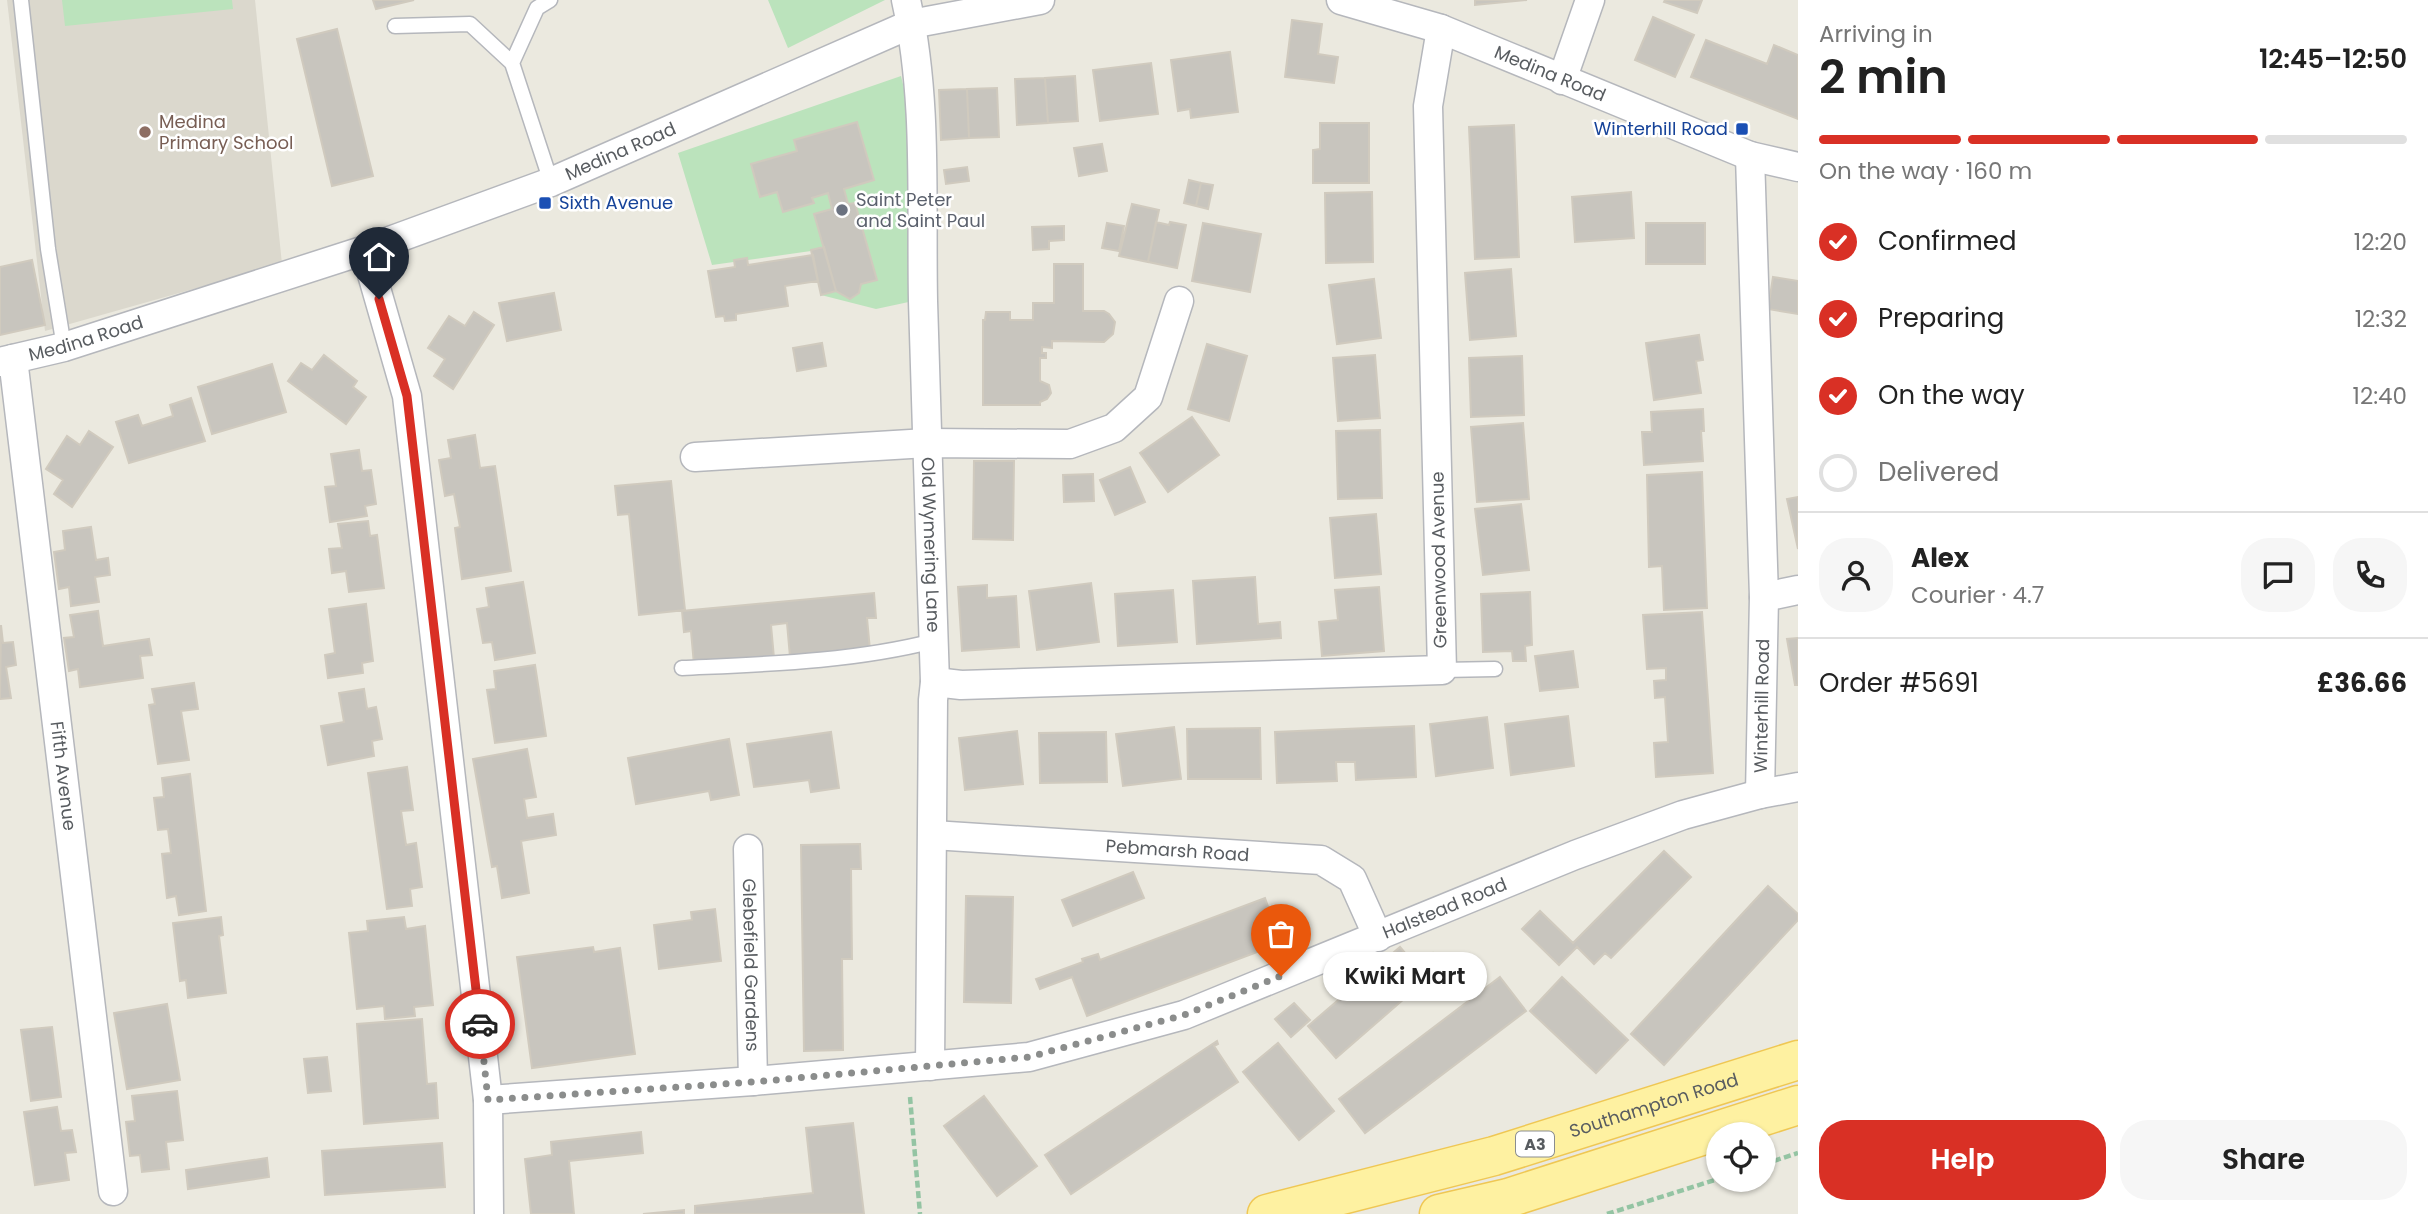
<!DOCTYPE html>
<meta charset="utf-8">
<style>
:root{--surface:#fff;--page:#f6f6f6;--text:#222;--muted:#767676;--line:#e0e0e0;--accent:#d93025}
body{margin:0;font-family:Poppins,sans-serif;background:var(--page);color:var(--text);height:100vh;display:flex;flex-direction:column;font-size:26px;white-space:nowrap}
*{box-sizing:border-box;margin:0}
p{font-size:23px;color:var(--muted)}
.icon{flex:none;width:38px;height:38px;fill:none;stroke:currentColor;stroke-width:2;stroke-linecap:round;stroke-linejoin:round}
.map{position:relative;flex:1;overflow:hidden}
.panel{display:flex;flex-direction:column;background:var(--surface);width:630px}
.panel>*{flex:none}
.controls{position:absolute;left:1706px;top:1122px;display:grid;gap:14px}
.controls a{display:grid;place-items:center;width:70px;height:70px;border-radius:50%;background:var(--surface);box-shadow:0 2px 5px #0004;font-size:35px}
.pin{position:absolute;display:grid;place-items:center;width:60px;height:60px;color:#fff;margin:-72px -30px;border-radius:50% 50% 50% 0;rotate:-45deg;box-shadow:0 0 7px #0007}
.pin .icon{rotate:45deg}
.courier{position:absolute;display:grid;place-items:center;width:70px;height:70px;margin:-35px;border:5px solid #d93025;border-radius:50%;background:#fff;color:#222;box-shadow:0 2px 9px #0007}
.bubble{position:absolute;height:49px;border-radius:24px;background:var(--surface);box-shadow:0 2px 5px #0004;font-size:23px;font-weight:600;line-height:49px;text-align:center}
.overview em{font-style:normal;font-weight:600}
.overview div{display:flex;flex-direction:column-reverse}
.overview{display:flex;align-items:center;justify-content:space-between;height:119px;padding:0 21px}
h1{font-size:46px;font-weight:600;line-height:52px}
.bar{display:grid;grid-template-columns:repeat(4,1fr);gap:10px 7px;align-content:center;height:84px;padding:0 21px}
.bar i{height:9px;border-radius:5px;background:var(--line)}
.bar .on{background:var(--accent)}
.bar p{grid-column:span 4}
.line{display:flex;align-items:center;gap:18px;padding:0 21px;border-top:2px solid var(--line)}
.line div{flex:1}
.round{display:grid;place-items:center;flex:none;width:74px;height:74px;border-radius:28px;background:var(--page)}
ol{padding:0 21px;list-style:none}
li{display:flex;align-items:center;gap:21px;height:77px}
li p{margin-inline-start:auto}
li .icon{padding:7px;border-radius:50%;background:var(--accent);color:#fff;stroke-width:4}
li:last-child{color:var(--muted)}
li i{width:38px;height:38px;border:4px solid var(--line);border-radius:50%}
.cta{display:flex;gap:14px;margin-top:auto;padding:14px 21px}
.cta a{flex:1;height:80px;border-radius:28px;background:var(--accent);color:#fff;font-size:28px;font-weight:600;line-height:80px;text-align:center}
.cta a+a{background:var(--page);color:var(--text)}
main{display:flex;flex:1;min-height:0}
.map>svg:first-child{display:block}
</style>
<main>
<div class="map">
<svg width="1798" height="1214" viewBox="0 0 1798 1214">
<rect width="100%" height="100%" fill="#ebe9df"/>
<!-- education -->
<path fill="#dbd8cd" d="M7,0H255L282,264L45,331Z"/>
<!-- green -->
<path fill="#bbe3bc" d="M62,0H232L233,9L65,26Z
M768,0H885L788,48Z
M901,76L915,134L918,300L876,309L821,295L811,251L712,265L678,153Z"/>
<!-- building -->
<path fill="#c8c5be" stroke="#d0cabe" stroke-width="2" d="M373,0H414L376,9Z
M1475,0H1527L1475,5Z
M1665,0H1702L1697,13L1664,2Z
M1653,17L1694,35L1675,77L1635,60Z
M1292,20L1322,24L1318,54L1338,57L1334,83L1285,77Z
M337,29L373,176L332,186L297,39Z
M1706,40L1767,64L1774,45L1798,55V119L1691,77Z
M1230,52L1238,112L1191,118L1190,109L1178,111L1171,60Z
M1151,63L1158,114L1100,121L1093,70Z
M1075,76L1078,121L1048,123L1045,78Z
M1045,78L1048,123L1017,125L1015,79Z
M997,88L999,137L969,138L967,89Z
M967,89L969,138L941,140L939,90Z
M857,122L874,180L844,189L848,204L855,203L877,280L861,284L859,293L850,299L836,291L814,214L832,209L828,193L812,198L814,203L783,212L777,192L760,197L751,164L797,151L794,140Z
M1320,123H1369V183H1313V150L1320,149Z
M1514,125L1519,257L1475,259L1469,127Z
M1102,144L1107,171L1079,176L1074,148Z
M967,167L969,181L946,184L944,170Z
M1189,180L1201,183L1196,206L1184,203Z
M1201,183L1213,185L1208,209L1196,206Z
M1372,192L1373,262L1326,263L1325,193Z
M1631,192L1634,238L1575,242L1572,197Z
M1132,204L1159,210L1148,262L1119,256Z
M1156,222L1169,225L1170,222L1186,225L1177,268L1148,262Z
M1107,223L1124,226L1119,251L1102,248Z
M1203,223L1261,234L1250,292L1192,281Z
M1646,223H1705V264H1646Z
M1064,226V240L1049,241V249L1033,250L1032,227Z
M824,247L836,291L821,295L811,250Z
M813,255L818,281L785,286L788,306L736,314V320L725,321L724,316L716,317L708,271L735,267L734,260L747,258L748,265Z
M32,260L45,325L0,335V267Z
M1054,264H1083V311H1104L1109,314L1115,322L1113,334L1104,342L1052,341V348L1042,347V353H1046V358H1040V381L1049,385L1051,393L1047,399L1040,402V405H983V320H985L986,312H1010V320H1033V303H1054Z
M1511,269L1516,336L1470,340L1465,273Z
M1773,277L1798,281V314L1768,309Z
M1374,279L1381,338L1337,344L1329,285Z
M554,293L561,330L507,341L499,303Z
M474,312L494,325L453,389L434,376L445,359L428,348L449,316L465,326Z
M1699,335L1703,360L1696,361L1701,393L1654,400L1646,343Z
M822,343L826,366L797,371L793,348Z
M1207,344L1247,356L1229,421L1188,409Z
M324,355L357,381L353,387L366,397L346,424L288,381L301,363L312,370Z
M1375,355L1380,418L1338,421L1333,358Z
M1522,356L1524,415L1471,417L1469,358Z
M272,364L286,412L212,434L198,387Z
M191,398L205,441L129,463L116,422L138,415L142,426L173,416L170,405Z
M1703,409L1704,431H1701L1703,461L1644,465L1642,432H1652L1651,412Z
M1192,417L1219,455L1168,492L1140,453Z
M1523,423L1529,499L1477,502L1471,427Z
M1380,430L1382,498L1338,499L1336,431Z
M89,431L113,447L72,507L54,494L63,480L46,469L67,436L80,445Z
M475,435L480,468L495,466L511,571L462,579L455,528L460,527L454,494L445,496L439,460L451,458L448,440Z
M359,450L362,471L371,470L376,504L365,506L367,516L330,522L325,487L336,486L331,454Z
M974,461H1014L1013,540L973,539Z
M1130,467L1145,502L1115,515L1100,480Z
M1702,472L1707,608L1664,610L1662,566L1649,567L1647,475Z
M1093,474L1094,501L1064,502L1063,475Z
M671,481L685,610L639,615L629,514L618,515L615,486Z
M1798,497V549L1787,499Z
M1521,504L1529,570L1483,575L1475,509Z
M1376,514L1381,574L1335,578L1330,518Z
M368,521L370,536L377,535L384,588L349,592L346,571L332,573L329,549L342,548L338,524Z
M91,527L96,560L108,558L110,575L95,577L99,602L71,606L69,587L59,589L54,552L65,550L63,531Z
M1255,577L1258,624L1280,622L1281,638L1197,644L1193,581Z
M523,582L535,653L495,660L492,642L483,643L477,609L489,607L486,588Z
M1091,583L1099,642L1037,650L1029,591Z
M987,585V598L1016,596L1019,647L962,651L958,587Z
M1379,587L1384,651L1322,656L1319,622L1338,620L1335,590Z
M1173,590L1177,642L1118,646L1115,594Z
M1530,592L1532,645L1525,646L1526,661H1513L1512,651L1483,652L1481,594Z
M874,593L876,618H867L870,650L790,657L787,623L771,625L774,658L694,665L691,631L684,632L682,611Z
M366,604L373,661L362,663L363,673L328,678L325,655L335,653L329,609Z
M98,611L103,646L149,639L152,655L140,656L143,678L80,687L78,669L69,671L64,638L74,637L70,615Z
M1702,612L1713,773L1656,777L1654,743L1668,742L1665,697L1655,698L1654,681L1666,680V668L1647,669L1643,615Z
M1,625L3,643L13,642L16,665L6,667L11,698L0,699Z
M1798,638V685H1795L1787,639Z
M1573,651L1578,687L1540,691L1535,656Z
M535,665L546,736L495,743L487,690L496,689L494,671Z
M194,683L198,709L181,711L189,760L158,764L149,705L155,704L152,689Z
M364,689L367,709L376,707L382,739L372,741L374,756L328,765L321,726L344,722L339,693Z
M1568,716L1574,766L1511,775L1505,724Z
M1487,717L1493,768L1436,776L1430,724Z
M1414,726L1416,777L1356,780L1355,762H1336L1337,781L1277,783L1275,732Z
M1174,727L1181,779L1123,786L1116,734Z
M1260,728L1261,779H1188L1187,729Z
M1017,731L1023,784L965,790L959,738Z
M831,732L839,788L811,792L809,780L754,787L747,744Z
M1106,732L1107,782L1040,783L1039,733Z
M729,739L739,795L711,800L709,791L636,804L628,758Z
M527,749L536,797L524,799L527,818L553,814L556,835L521,841L529,893L502,898L497,866L492,867L473,759Z
M407,767L413,810L401,811L406,845L416,843L422,887L410,889L412,906L387,909L368,773Z
M190,774L206,911L179,915L176,896L167,898L162,854L171,853L168,829L158,830L154,798L164,797L162,778Z
M860,844L861,869H851L852,959H842L843,1050L804,1051L801,845Z
M1664,851L1691,877L1611,958L1605,953L1594,964L1577,947L1559,965L1522,929L1540,911L1573,943Z
M1133,872L1144,898L1073,926L1062,900Z
M1768,886L1798,914V920L1664,1065L1631,1034Z
M966,896L1013,897L1011,1003L964,1002Z
M1265,898L1281,943L1087,1016L1072,977L1040,989L1036,979L1083,962L1082,959L1098,954L1100,960Z
M715,909L721,961L659,969L654,925L692,920L691,912Z
M221,917L223,935L219,936L226,993L188,998L186,980L180,981L173,923Z
M404,917L406,929L425,926L433,1005L414,1007L415,1016L385,1019L384,1006L357,1009L349,933L368,931L367,921Z
M593,947L594,952L620,948L635,1054L532,1068L517,957Z
M1400,947L1427,979L1336,1058L1308,1026Z
M1433,953L1458,980L1443,993L1419,966Z
M1500,977L1526,1011L1365,1133L1339,1099Z
M1562,977L1628,1040L1596,1073L1530,1011Z
M1294,1003L1310,1020L1291,1037L1275,1019Z
M167,1004L180,1080L127,1089L114,1013Z
M422,1019L427,1084L436,1083L438,1118L364,1124L357,1024Z
M52,1027L61,1097L31,1101L21,1030Z
M1217,1041L1218,1044L1214,1046L1238,1082L1071,1194L1045,1155Z
M1278,1043L1334,1111L1299,1140L1243,1072Z
M327,1057L331,1091L308,1093L304,1059Z
M177,1091L183,1140L166,1142L169,1169L142,1172L140,1155L130,1156L126,1122L135,1121L132,1096Z
M984,1096L1037,1166L997,1196L944,1126Z
M57,1107L61,1131L72,1130L76,1152L65,1153L69,1180L35,1185L24,1112Z
M853,1123L864,1214H695V1206L813,1193L806,1128Z
M641,1132L643,1153L569,1161L574,1214H531L525,1159L552,1155L551,1142Z
M442,1143L445,1187L325,1195L322,1151Z
M267,1158L269,1177L188,1189L186,1170Z
M684,1210V1214H643Z"/>
<g fill="none" stroke-linecap="round" stroke-linejoin="round">
<defs>
<path id="service" d="M21,0L48,249L64,347
M550,0L537,8L512,63L551,182
M395,26L470,24L512,63
M682,668C766,664 851,662 934,641
M1442,670L1495,669"/>
<g id="minor">
<path id="s1" d="M906,0C928,99 921,200 923,301C926,428 931,555 935,682L933,700L930,1066"/>
<path id="s2" d="M1341,0L1441,29L1750,156L1798,167"/>
<path d="M1562,80L1590,0"/>
<path d="M1750,156L1764,597L1760,794"/>
<path d="M365,250L407,396L488,1100L489,1214"/>
<path id="s3" d="M13,359L113,1191"/>
<path id="s4" d="M0,362L64,347L365,250L551,182L911,24L1040,0"/>
<path d="M695,457L927,443L1070,444L1114,428L1148,397L1179,301"/>
<path d="M1764,597L1798,590"/>
<path d="M935,682L961,685L1442,670L1428,106L1441,29"/>
<path id="s5" d="M933,835L1321,860L1352,879L1378,937"/>
<path id="s6" d="M748,849L753,1081"/>
<path id="s7" d="M488,1100L753,1081L1029,1057L1184,1015L1575,855L1683,815L1760,794L1798,787"/>
</g>
<g id="primary">
<path id="s8" d="M1267,1214L1494,1156L1798,1060"/>
<path d="M1439,1214L1508,1198L1798,1105"/>
</g>
</defs>
<!-- service casing -->
<use href="#service" stroke="#b5b7bc" stroke-width="17"/>
<!-- minor casing -->
<use href="#minor" stroke="#b5b7bc" stroke-width="31"/>
<!-- primary casing -->
<use href="#primary" stroke="#efc754" stroke-width="41"/>
<!-- path -->
<path stroke="#94c4a3" stroke-width="4.5" stroke-dasharray="7 3.5" stroke-linecap="butt" d="M910,1097L920,1214
M1764,1164L1798,1153
M1607,1214L1718,1179"/>
<!-- service -->
<use href="#service" stroke="#fff" stroke-width="14"/>
<!-- minor -->
<use href="#minor" stroke="#fff" stroke-width="28"/>
<!-- primary -->
<use href="#primary" stroke="#fef1a1" stroke-width="38"/>
</g>
<g fill="none" stroke-linecap="round" stroke-linejoin="round">
<!-- done -->
<path stroke="#8b8d8c" stroke-width="7" stroke-dasharray="0 12.6" d="M480,1024L488,1100L753,1082L1029,1057L1184,1015L1281,976"/>
<!-- route -->
<path stroke="#d93025" stroke-width="9" d="M379,299L407,396L480,1024"/>
</g>
<!-- markers -->
<g fill="#1a4fb4" stroke="#fff" stroke-width="2.5">
<rect x="1735" y="122" width="14" height="14" rx="3.5"/>
<rect x="538" y="196" width="14" height="14" rx="3.5"/>
</g>
<circle fill="#8d6e63" stroke="#fff" stroke-width="2.5" cx="145" cy="132" r="7"/>
<circle fill="#6b7280" stroke="#fff" stroke-width="2.5" cx="842" cy="210" r="7"/>
<g text-anchor="middle" stroke-width="5" stroke-linejoin="round" paint-order="stroke">
<!-- shield labels -->
<rect fill="#fff" stroke="#8a8d90" stroke-width="2" x="1516" y="1131.5" width="38" height="25" rx="5"/>
<g font-size="16" font-weight="bold" fill="#585c60">
<text x="1535" y="1150">A3</text>
</g>
<!-- street labels -->
<g font-size="18" fill="#585c60" stroke="#fff">
<text dy="6" stroke="none"><textPath href="#s2" startOffset="222">Medina Road</textPath></text>
<text dy="6" stroke="none"><textPath href="#s4" startOffset="656">Medina Road</textPath></text>
<text dy="6" stroke="none"><textPath href="#s4" startOffset="89">Medina Road</textPath></text>
<text dy="6" stroke="none"><textPath href="#s1" startOffset="546">Old Wymering Lane</textPath></text>
<text transform="translate(1439 560) rotate(-91)" y="6">Greenwood Avenue</text>
<text transform="translate(1762 706) rotate(-89)" y="6">Winterhill Road</text>
<text dy="6" stroke="none"><textPath href="#s3" startOffset="420">Fifth Avenue</textPath></text>
<text dy="6" stroke="none"><textPath href="#s5" startOffset="245">Pebmarsh Road</textPath></text>
<text dy="6" stroke="none"><textPath href="#s7" startOffset="985">Halstead Road</textPath></text>
<text dy="6" stroke="none"><textPath href="#s6" startOffset="116">Glebefield Gardens</textPath></text>
<text dy="6" stroke="none"><textPath href="#s8" startOffset="402">Southampton Road</textPath></text>
</g>
<!-- education labels -->
<g font-size="18" fill="#785e54" stroke="#fff" text-anchor="start">
<text x="159" y="128">Medina<tspan x="159" dy="21">Primary School</tspan></text>
</g>
<!-- transit labels -->
<g font-size="18" fill="#164399" stroke="#fff" text-anchor="end">
<text x="1728" y="135">Winterhill Road</text>
<text x="559" y="209" text-anchor="start">Sixth Avenue</text>
</g>
<!-- worship labels -->
<g font-size="18" fill="#5b616d" stroke="#fff" text-anchor="start">
<text x="856" y="206">Saint Peter<tspan x="856" dy="21">and Saint Paul</tspan></text>
</g>
</g>
</svg>
<div class="controls">
<a><svg class="icon" aria-label="locate" viewBox="0 0 24 24"><circle cx="12" cy="12" r="6"/><path d="M12 2v4M12 18v4M2 12h4M18 12h4"/></svg></a>
</div>
<div class="pin" style="left:1281px;top:976px;background:#ea580c"><svg class="icon" aria-label="bag" viewBox="0 0 24 24"><path d="M5 8h14l-1 12H6zM9 8a3 3 0 0 1 6 0"/></svg></div>
<div class="pin" style="left:379px;top:299px;background:#1f2937"><svg class="icon" aria-label="home" viewBox="0 0 24 24"><path d="M3 11l9-7 9 7M6 9v11h12V9"/></svg></div>
<div class="courier" style="left:480px;top:1024px"><svg class="icon" aria-label="car" viewBox="0 0 24 24"><path d="M5 17H2v-5l4-1 3-4h7l3 4 3 1v5h-3M9 17h6M6 11h13"/><circle cx="7" cy="17" r="2"/><circle cx="17" cy="17" r="2"/></svg></div>
<div class="bubble" style="left:1323px;top:952px;width:164px">Kwiki Mart</div>
</div>
<section class="panel">
<div class="overview"><div><h1>2 min</h1><p>Arriving in</p></div><em>12:45–12:50</em></div>
<div class="bar"><i class="on"></i><i class="on"></i><i class="on"></i><i></i><p>On the way · 160 m</p></div>
<ol>
<li><svg class="icon" aria-label="check" viewBox="0 0 24 24"><path d="M5 12l5 5 9-10"/></svg>Confirmed<p>12:20</p></li>
<li><svg class="icon" aria-label="check" viewBox="0 0 24 24"><path d="M5 12l5 5 9-10"/></svg>Preparing<p>12:32</p></li>
<li><svg class="icon" aria-label="check" viewBox="0 0 24 24"><path d="M5 12l5 5 9-10"/></svg>On the way<p>12:40</p></li>
<li><i></i>Delivered</li>
</ol>
<div class="line" style="height:126px"><a class="round"><svg class="icon" aria-label="person" viewBox="0 0 24 24"><circle cx="12" cy="8" r="4"/><path d="M4 21q1-7 8-7t8 7"/></svg></a><div><b>Alex</b><p>Courier · 4.7</p></div><a class="round"><svg class="icon" aria-label="chat" viewBox="0 0 24 24"><path d="M4 5h16v11H9l-5 4z"/></svg></a><a class="round"><svg class="icon" aria-label="phone" viewBox="0 0 24 24"><path d="M5 4h4l2 5-3 2q2 4 5 5l2-3 5 2v4C11 20 4 13 5 4z"/></svg></a></div>
<div class="line" style="height:91px"><div>Order #5691</div><b>£36.66</b></div>
<div class="cta"><a>Help</a><a>Share</a></div>
</section>
</main>
